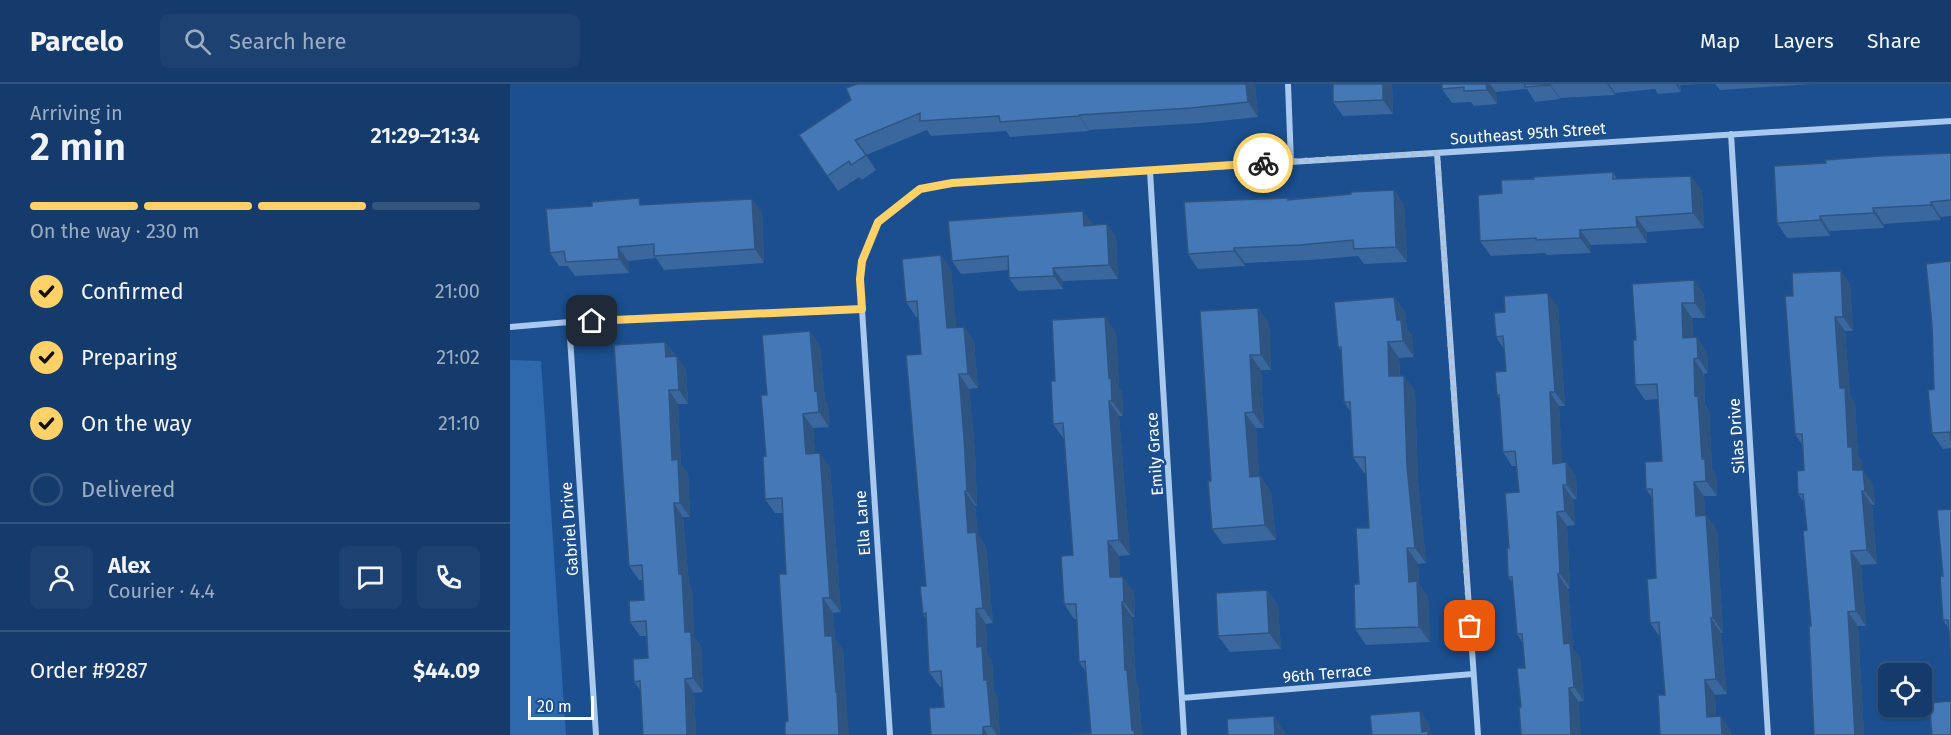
<!DOCTYPE html>
<meta charset="utf-8">
<style>
:root{--surface:#143b6b;--page:#1d4271;--text:#f1f3f6;--muted:#9dadc1;--line:#33557e;--accent:#ffd166}
body{margin:0;font-family:"Fira Sans",sans-serif;background:var(--page);color:var(--text);height:100vh;display:flex;flex-direction:column;font-size:22px;white-space:nowrap}
*{box-sizing:border-box;margin:0}
p{font-size:20px;color:var(--muted)}
.icon{flex:none;width:33px;height:33px;fill:none;stroke:currentColor;stroke-width:2;stroke-linecap:round;stroke-linejoin:round}
.map{position:relative;flex:1;overflow:hidden}
.side{display:flex;flex-direction:column;background:var(--surface);width:510px}
.side>*{flex:none}
.tools{position:absolute;left:1368px;top:579px;display:grid;gap:12px}
.tools a{display:grid;place-items:center;width:54px;height:54px;border-radius:9px;background:var(--surface);box-shadow:0 2px 4px #0004,0 0 0 2px var(--line);font-size:30px}
.scale{position:absolute;left:18px;bottom:15px;width:66px;box-sizing:border-box;padding-left:6px;border:3px solid #fff;border-top:0;font-size:16px;line-height:21px;white-space:nowrap;color:#fff;-webkit-text-stroke:4px #1b4f8f;paint-order:stroke}
.pin{position:absolute;display:grid;place-items:center;width:51px;height:51px;color:#fff;margin:-26px;border-radius:12px;box-shadow:0 3px 9px #0006}
.courier{position:absolute;display:grid;place-items:center;width:60px;height:60px;margin:-30px;border:4px solid #ffd166;border-radius:50%;background:#fff;color:#222;box-shadow:0 2px 8px #0007}
.summary em{font-style:normal;font-weight:600}
.summary div{display:flex;flex-direction:column-reverse}
.summary{display:flex;align-items:center;justify-content:space-between;height:102px;padding:0 30px}
h1{font-size:39px;font-weight:600;line-height:45px}
.bar{display:grid;grid-template-columns:repeat(4,1fr);gap:9px 6px;align-content:center;height:72px;padding:0 30px}
.bar i{height:8px;border-radius:4px;background:var(--line)}
.bar .active{background:var(--accent)}
.bar p{grid-column:span 4}
.line{display:flex;align-items:center;gap:15px;padding:0 30px;border-top:2px solid var(--line)}
.line div{flex:1}
.round{display:grid;place-items:center;flex:none;width:63px;height:63px;border-radius:9px;background:var(--page)}
ol{padding:0 30px;list-style:none}
li{display:flex;align-items:center;gap:18px;height:66px}
li p{margin-inline-start:auto}
li .icon{padding:6px;border-radius:50%;background:var(--accent);color:#111;stroke-width:4}
li:last-child{color:var(--muted)}
li i{width:33px;height:33px;border:3px solid var(--line);border-radius:50%}
header{display:flex;align-items:center;gap:36px;box-sizing:border-box;height:84px;padding:0 30px;background:var(--surface);border-bottom:2px solid var(--line)}
header strong{font-size:28px}
nav{display:flex;gap:33px;margin-inline-start:auto;font-size:21px}
.search{width:420px;height:54px;background:var(--page);display:flex;align-items:center;gap:15px;box-sizing:border-box;padding:0 21px;border-radius:9px;color:var(--muted);font-size:22px}
main{display:flex;flex:1;min-height:0}
.map>svg:first-child{display:block}
</style>
<header>
<strong>Parcelo</strong>
<div class="search"><svg class="icon" aria-label="search" viewBox="0 0 24 24"><circle cx="10" cy="10" r="6"/><path d="M15 15l6 6"/></svg>Search here</div>
<nav><a>Map</a><a>Layers</a><a>Share</a></nav>
</header>
<main>
<section class="side">
<div class="summary"><div><h1>2 min</h1><p>Arriving in</p></div><em>21:29–21:34</em></div>
<div class="bar"><i class="active"></i><i class="active"></i><i class="active"></i><i></i><p>On the way · 230 m</p></div>
<ol>
<li><svg class="icon" aria-label="check" viewBox="0 0 24 24"><path d="M5 12l5 5 9-10"/></svg>Confirmed<p>21:00</p></li>
<li><svg class="icon" aria-label="check" viewBox="0 0 24 24"><path d="M5 12l5 5 9-10"/></svg>Preparing<p>21:02</p></li>
<li><svg class="icon" aria-label="check" viewBox="0 0 24 24"><path d="M5 12l5 5 9-10"/></svg>On the way<p>21:10</p></li>
<li><i></i>Delivered</li>
</ol>
<div class="line" style="height:108px"><a class="round"><svg class="icon" aria-label="person" viewBox="0 0 24 24"><circle cx="12" cy="8" r="4"/><path d="M4 21q1-7 8-7t8 7"/></svg></a><div><b>Alex</b><p>Courier · 4.4</p></div><a class="round"><svg class="icon" aria-label="chat" viewBox="0 0 24 24"><path d="M4 5h16v11H9l-5 4z"/></svg></a><a class="round"><svg class="icon" aria-label="phone" viewBox="0 0 24 24"><path d="M5 4h4l2 5-3 2q2 4 5 5l2-3 5 2v4C11 20 4 13 5 4z"/></svg></a></div>
<div class="line" style="height:78px"><div>Order #9287</div><b>$44.09</b></div>
</section>
<div class="map">
<svg width="1441" height="651" viewBox="0 0 1441 651">
<rect width="100%" height="100%" fill="#1b4f8f"/>
<!-- green -->
<path fill="#2e69ad" d="M0,276L31,277L56,651H0Z"/>
<g fill="none" stroke-linecap="round" stroke-linejoin="round">
<!-- minor -->
<path stroke="#a9c9ee" stroke-width="6" d="M778,0L781,78
M1221,50L1258,651
M927,69L968,651
M640,87L674,651
M59,238L86,651
M0,243L59,238L352,225
M672,614L963,590
M380,651L350,195L352,178L368,138L409,105L442,99L1441,37"/>
</g>
<!-- wall -->
<path fill="#3a679d" d="M745,0L748,33L691,39L579,46V47L500,53L496,47L421,52L417,46L356,71L366,86L352,96L349,93L328,107L289,51L341,16Z
M882,0L883,30L833,32L823,18Z
M932,0H1187L1170,1L1171,8L1148,10L1145,5L1105,9V11L1050,14V15L1025,18L1017,5L986,8L987,20L964,22L961,18L942,19L932,5Z
M1205,0H1302L1210,6Z
M1441,69V132L1431,133V136L1374,140V144L1320,147V152L1277,154L1267,139L1316,79Z
M1103,88L1107,95L1181,92L1192,107L1194,144L1137,148V159L1081,161V169L1037,171L1035,169L981,172L970,157L992,109L1024,95Z
M884,106L894,121L897,178L854,180L848,172L800,176L735,179V182L688,185L678,170L778,114L779,115Z
M134,121L252,128L254,179L154,186L146,174L118,177L119,189L65,192L58,182H49L40,169Z
M583,140V141L597,140L606,153L608,195L553,197V205L508,207L499,194V186L451,190L442,177Z
M431,171L441,186L446,244L454,243L464,258L468,304L459,305L465,367L467,422H465L468,451L476,463L483,539L476,540L477,570L482,577L484,607L487,611L490,651H421L434,623L432,603H430L419,588L416,535L413,530L416,502L411,270L408,233H406L396,218Z
M1441,177V364L1433,365L1422,349L1424,305Z
M1331,187L1340,201L1343,247H1335L1340,311L1345,318L1348,372L1352,377V386L1363,400L1365,421H1362L1367,480L1351,481L1356,542H1348L1354,651L1301,542L1297,446L1294,418L1288,410L1294,386L1293,362L1285,350L1283,212Z
M1184,196L1194,211L1195,234H1182L1183,254L1197,268L1198,289L1194,290L1195,321L1199,326L1202,385L1206,390L1207,412H1194L1195,431H1196L1207,446L1213,549H1211L1217,610L1205,611L1206,633L1221,647L1155,611L1150,553L1140,539L1146,494L1142,414L1136,405L1152,377L1148,315L1135,316L1125,301L1126,256Z
M884,213L895,228L897,245L902,252L904,273L889,274L890,292L905,307L908,397L916,479L908,480L909,500L918,513L920,558L856,561L845,545L849,500L859,444L856,388L854,389L843,373L841,328L834,318L831,267L828,263Z
M1048,223L1055,322H1049L1052,379L1056,378L1066,393L1067,415H1063L1065,441L1057,442L1060,504L1058,505L1063,565L1070,573L1074,617L1011,623L1015,584L1012,558L1007,550L1003,499L998,493L999,464L1009,408L1006,382H1002L993,368L990,316L987,311L996,287L994,265L986,253Z
M748,224L759,239L761,286H751L754,344H746L749,393L750,392L761,408L766,456L713,460L702,445L701,397Z
M300,247L310,262L315,317L318,321L319,343L303,344L305,369L320,383L331,528L323,529L325,555L333,566L336,620L337,622L278,637L276,490L273,429H265L255,415L257,311Z
M606,248L609,304L612,308L613,332H609L620,471L609,472L610,493L624,508L625,533H622L626,599L628,601L632,651H562L581,649L576,588L569,578L567,535H564L554,520L563,471L554,355L543,340L545,297Z
M155,258L176,286L178,320H168L171,381L178,389L180,433H173L179,500L182,504L184,553L191,562L193,608L184,609L186,651H133L131,607L124,598L138,574L136,552H130L120,538L134,516L133,496H129L119,482Z
M1433,492L1439,545L1433,536Z
M757,506L768,522L771,565L720,568L708,552Z"/>
<!-- shaded-wall -->
<path fill="#305480" d="M736,0H745L748,33L738,18Z
M873,0H882L883,30L873,16Z
M976,0H980L986,8L987,20L977,6Z
M1040,0L1050,14V15L1040,1Z
M1097,0H1099L1105,9V11Z
M1165,0H1169L1171,8Z
M569,31L579,46V47L569,32Z
M1181,92L1192,107L1194,144L1183,129Z
M884,106L894,121L897,178L886,163Z
M242,115L252,128L254,179L245,165Z
M1421,118L1431,133V136L1421,121Z
M1363,124L1374,140V144L1364,129Z
M573,127L583,140V155L574,142Z
M1310,132L1320,147V152L1310,136Z
M1126,133L1137,148V159L1127,143Z
M597,140L606,153L608,195L599,181Z
M1070,146L1081,161V169L1070,154Z
M108,163L118,177L119,189L109,175Z
M724,164L735,179V182L724,167Z
M431,171L441,186L448,259L437,244Z
M543,184L553,197V205L544,192Z
M1331,187L1340,201L1343,247L1333,233Z
M1184,196L1194,211L1195,234L1185,219Z
M1038,209L1048,223L1055,322L1045,308Z
M884,213L895,228L897,245L902,252L904,273L893,257L887,236Z
M1172,219L1182,234L1184,269L1173,254Z
M748,224L759,239L761,286L751,271Z
M595,233L606,248L609,304L612,308L613,332L602,317L599,294Z
M1325,233L1335,247L1340,311L1345,318L1348,372L1352,377L1353,401L1343,386L1338,363L1330,304Z
M454,243L464,258L468,304L458,290Z
M300,247L310,262L315,317L318,321L319,343L309,328L305,307Z
M1187,253L1197,268L1198,289L1188,274Z
M155,258L165,272L156,273Z
M878,258L889,274L890,308L879,292Z
M740,271L751,286L754,344L743,328Z
M167,272L176,286L178,320L169,306Z
M1184,275L1194,290L1195,321L1199,326L1202,385L1206,390L1207,412L1196,397L1192,375L1185,312Z
M449,290L459,305L465,367L467,422L457,407Z
M894,292L905,307L908,397L916,479L905,464L897,382Z
M159,306L168,320L171,381L178,389L180,433L170,419L162,376Z
M1040,308L1049,322L1053,394L1043,380Z
M599,317L609,332L620,471L609,456Z
M735,329L746,344L750,409L740,393Z
M293,330L303,344L307,384L296,370Z
M310,369L320,383L331,528L320,514Z
M1056,378L1066,393L1067,415L1057,401Z
M1353,386L1363,400L1365,421L1355,407Z
M750,392L761,408L766,456L755,441Z
M1184,398L1194,412L1196,447L1186,432Z
M1053,401L1063,415L1065,441L1055,427Z
M455,407L465,422L468,451L476,463L483,539L473,524L458,449Z
M1352,407L1362,421L1367,480L1357,466Z
M164,419L173,433L179,500L182,504L184,553L191,562L193,608L183,594L175,548Z
M1047,428L1057,442L1060,504L1050,490Z
M1196,431L1207,446L1213,549L1203,534Z
M598,457L609,472L611,508L600,493Z
M897,464L908,480L909,500L918,513L920,558L909,543L899,498Z
M1341,467L1351,481L1356,542L1346,527Z
M1048,490L1058,505L1063,565L1070,573L1074,617L1064,603L1054,560Z
M613,493L624,508L625,533L614,518Z
M757,506L768,522L771,565L759,549Z
M313,514L323,529L325,555L333,566L336,620L337,622L339,651H329L315,552Z
M612,518L622,533L626,599L628,601L632,651H625L622,646L615,586Z
M466,525L476,540L477,570L482,577L484,607L487,611L490,651H487L481,642L474,596L467,563Z
M1338,528L1348,542L1354,651H1345Z
M1201,534L1211,549L1217,610L1206,595Z
M175,595L184,609L186,651H177Z
M1195,596L1205,611L1207,648L1197,633Z
M1059,604L1069,618L1071,651H1061Z
M910,627L919,640L921,651H914L912,648Z
M764,632L775,648V651H765Z
M1211,632L1221,647V651H1212Z
M473,643L478,651H473Z"/>
<!-- building -->
<path fill="#4478b7" stroke="#305480" stroke-width="1.5" d="M347,0H736L738,18L681,24L569,31V32L490,38L489,32L410,37V29L345,56L356,71L341,81L339,77L317,92L289,51L341,16L336,4Z
M823,0H873V16L823,18Z
M932,0H976L977,6L954,7V3L932,5Z
M1015,0H1040V1L1015,3Z
M1441,69V116L1421,118V121L1363,124L1364,129L1310,132V136L1267,139L1264,82L1316,79L1315,76L1370,72Z
M1103,88V95L1181,92L1183,129L1126,133L1127,143L1070,146V154L1026,156V154L970,157L968,111L992,109L991,96L1024,95L1023,93Z
M884,106L886,163L844,165L843,156L790,161L724,164V167L678,170L674,118L778,114V116L841,110V108Z
M129,114L130,121L242,115L245,165L144,172V160L108,163L109,175L56,178L54,167L40,169L36,125L82,122V118Z
M573,127L574,142L597,140L599,181L543,184L544,192L499,194L498,172L442,177L438,137Z
M431,171L437,244L454,243L458,290H449L454,353L457,407H455L458,449L466,448L473,524L466,525L467,563L472,562L474,596H477L481,642L473,643V651H421L419,624L434,623L431,587L419,588L416,529L413,530L410,502H416L396,271L411,270L407,217L396,218L392,175Z
M1441,177V357L1440,348L1422,349L1418,306L1424,305L1422,241L1416,180Z
M1331,187L1333,233H1325L1330,304H1335L1338,363H1342L1343,386H1353L1355,407H1352L1357,466L1341,467L1346,527L1338,528L1345,651H1304L1299,542H1301L1293,447L1297,446L1293,410H1288L1287,387L1294,386L1292,350H1285L1275,212H1283L1282,189Z
M1184,196L1185,219H1172L1173,254L1187,253L1188,274L1184,275L1185,312L1188,311L1192,375H1195L1196,397L1184,398L1186,432L1196,431L1203,534H1201L1206,595L1195,596L1197,633L1211,632L1212,651H1150L1148,611H1155L1149,538L1140,539L1137,495L1146,494L1142,405H1136L1135,378L1152,377L1147,300L1125,301L1123,256H1126L1122,200Z
M1038,209L1045,308H1040L1043,380L1056,378L1057,401H1053L1055,427L1047,428L1050,490H1048L1054,560L1060,559L1064,603L1059,604L1061,651H1011L1009,623H1011L1007,584H1015L1012,550H1007L1002,493H998L997,464H999L995,409L1009,408L1005,367L993,368L989,311H987L985,288L996,287L993,252L986,253L984,229L995,228L994,212Z
M884,213L887,236H891L893,257L878,258L879,292H894L897,382L905,464H897L899,498L907,497L909,543L845,545L844,500H849L846,444H859L855,373H843L840,318H834L831,263H828L824,218Z
M748,224L751,271H740L743,328L735,329L740,393L750,392L755,441L702,445L698,397H701L690,227Z
M595,233L599,294L601,293L602,317H599L609,456L598,457L600,493H613L614,518H612L615,586H617L622,646H624L625,651H562L581,649L575,577L569,578L566,520H554L551,472L563,471L553,339L543,340L541,297H545L542,236Z
M300,247L305,307L307,306L309,328L293,330L296,370L310,369L320,514H313L315,552H322L326,608H327L329,651H275V638L278,637L269,490H276L272,414L255,415L253,373L256,372L251,311H257L252,251Z
M155,258L156,273L167,272L169,306H159L162,376L168,375L170,419H164L169,490H172L175,548H181L183,594L175,595L177,651H133L130,597L124,598L123,575L138,574L136,537L120,538L119,517L134,516L132,481L119,482L104,261Z
M1441,425V572L1438,536H1433L1430,492H1433L1427,426Z
M757,506L759,549L708,552L706,509Z
M1441,617V651H1422L1419,619Z
M910,627L912,648L918,647V651H862L860,631Z
M764,632L765,651H718L717,635Z"/>
<g fill="none" stroke-linecap="round" stroke-linejoin="round">
<!-- done -->
<path stroke="#afc1d8" stroke-width="6" stroke-dasharray="0 10.8" d="M753,79L927,69L960,542"/>
<!-- route -->
<path stroke="#ffd166" stroke-width="8" d="M82,237L352,225L350,195L352,177L368,138L410,105L442,99L753,79"/>
</g>
<g text-anchor="middle" stroke-width="5" stroke-linejoin="round" paint-order="stroke">
<!-- street labels -->
<g font-size="16" fill="#fff" stroke="#1b4f8f">
<text transform="translate(1018 49) rotate(-4)" y="6">Southeast 95th Street</text>
<text transform="translate(1226 352) rotate(-94)" y="6">Silas Drive</text>
<text transform="translate(644 370) rotate(-94)" y="6">Emily Grace</text>
<text transform="translate(352 439) rotate(-94)" y="6">Ella Lane</text>
<text transform="translate(59 445) rotate(-94)" y="6">Gabriel Drive</text>
<text transform="translate(817 589) rotate(-5)" y="6">96th Terrace</text>
</g>
</g>
</svg>
<div class="tools">
<a><svg class="icon" aria-label="locate" viewBox="0 0 24 24"><circle cx="12" cy="12" r="6"/><path d="M12 2v4M12 18v4M2 12h4M18 12h4"/></svg></a>
</div>
<div class="scale">20 m</div>
<div class="pin" style="left:960px;top:542px;background:#ea580c"><svg class="icon" aria-label="bag" viewBox="0 0 24 24"><path d="M5 8h14l-1 12H6zM9 8a3 3 0 0 1 6 0"/></svg></div>
<div class="pin" style="left:82px;top:237px;background:#1f2937"><svg class="icon" aria-label="home" viewBox="0 0 24 24"><path d="M3 11l9-7 9 7M6 9v11h12V9"/></svg></div>
<div class="courier" style="left:753px;top:79px"><svg class="icon" aria-label="bike" viewBox="0 0 24 24"><circle cx="6" cy="16" r="4"/><circle cx="18" cy="16" r="4"/><path d="M6 16l4-8h5l3 8M10 8l3 8H6M13 5h3"/></svg></div>
</div>
</main>
